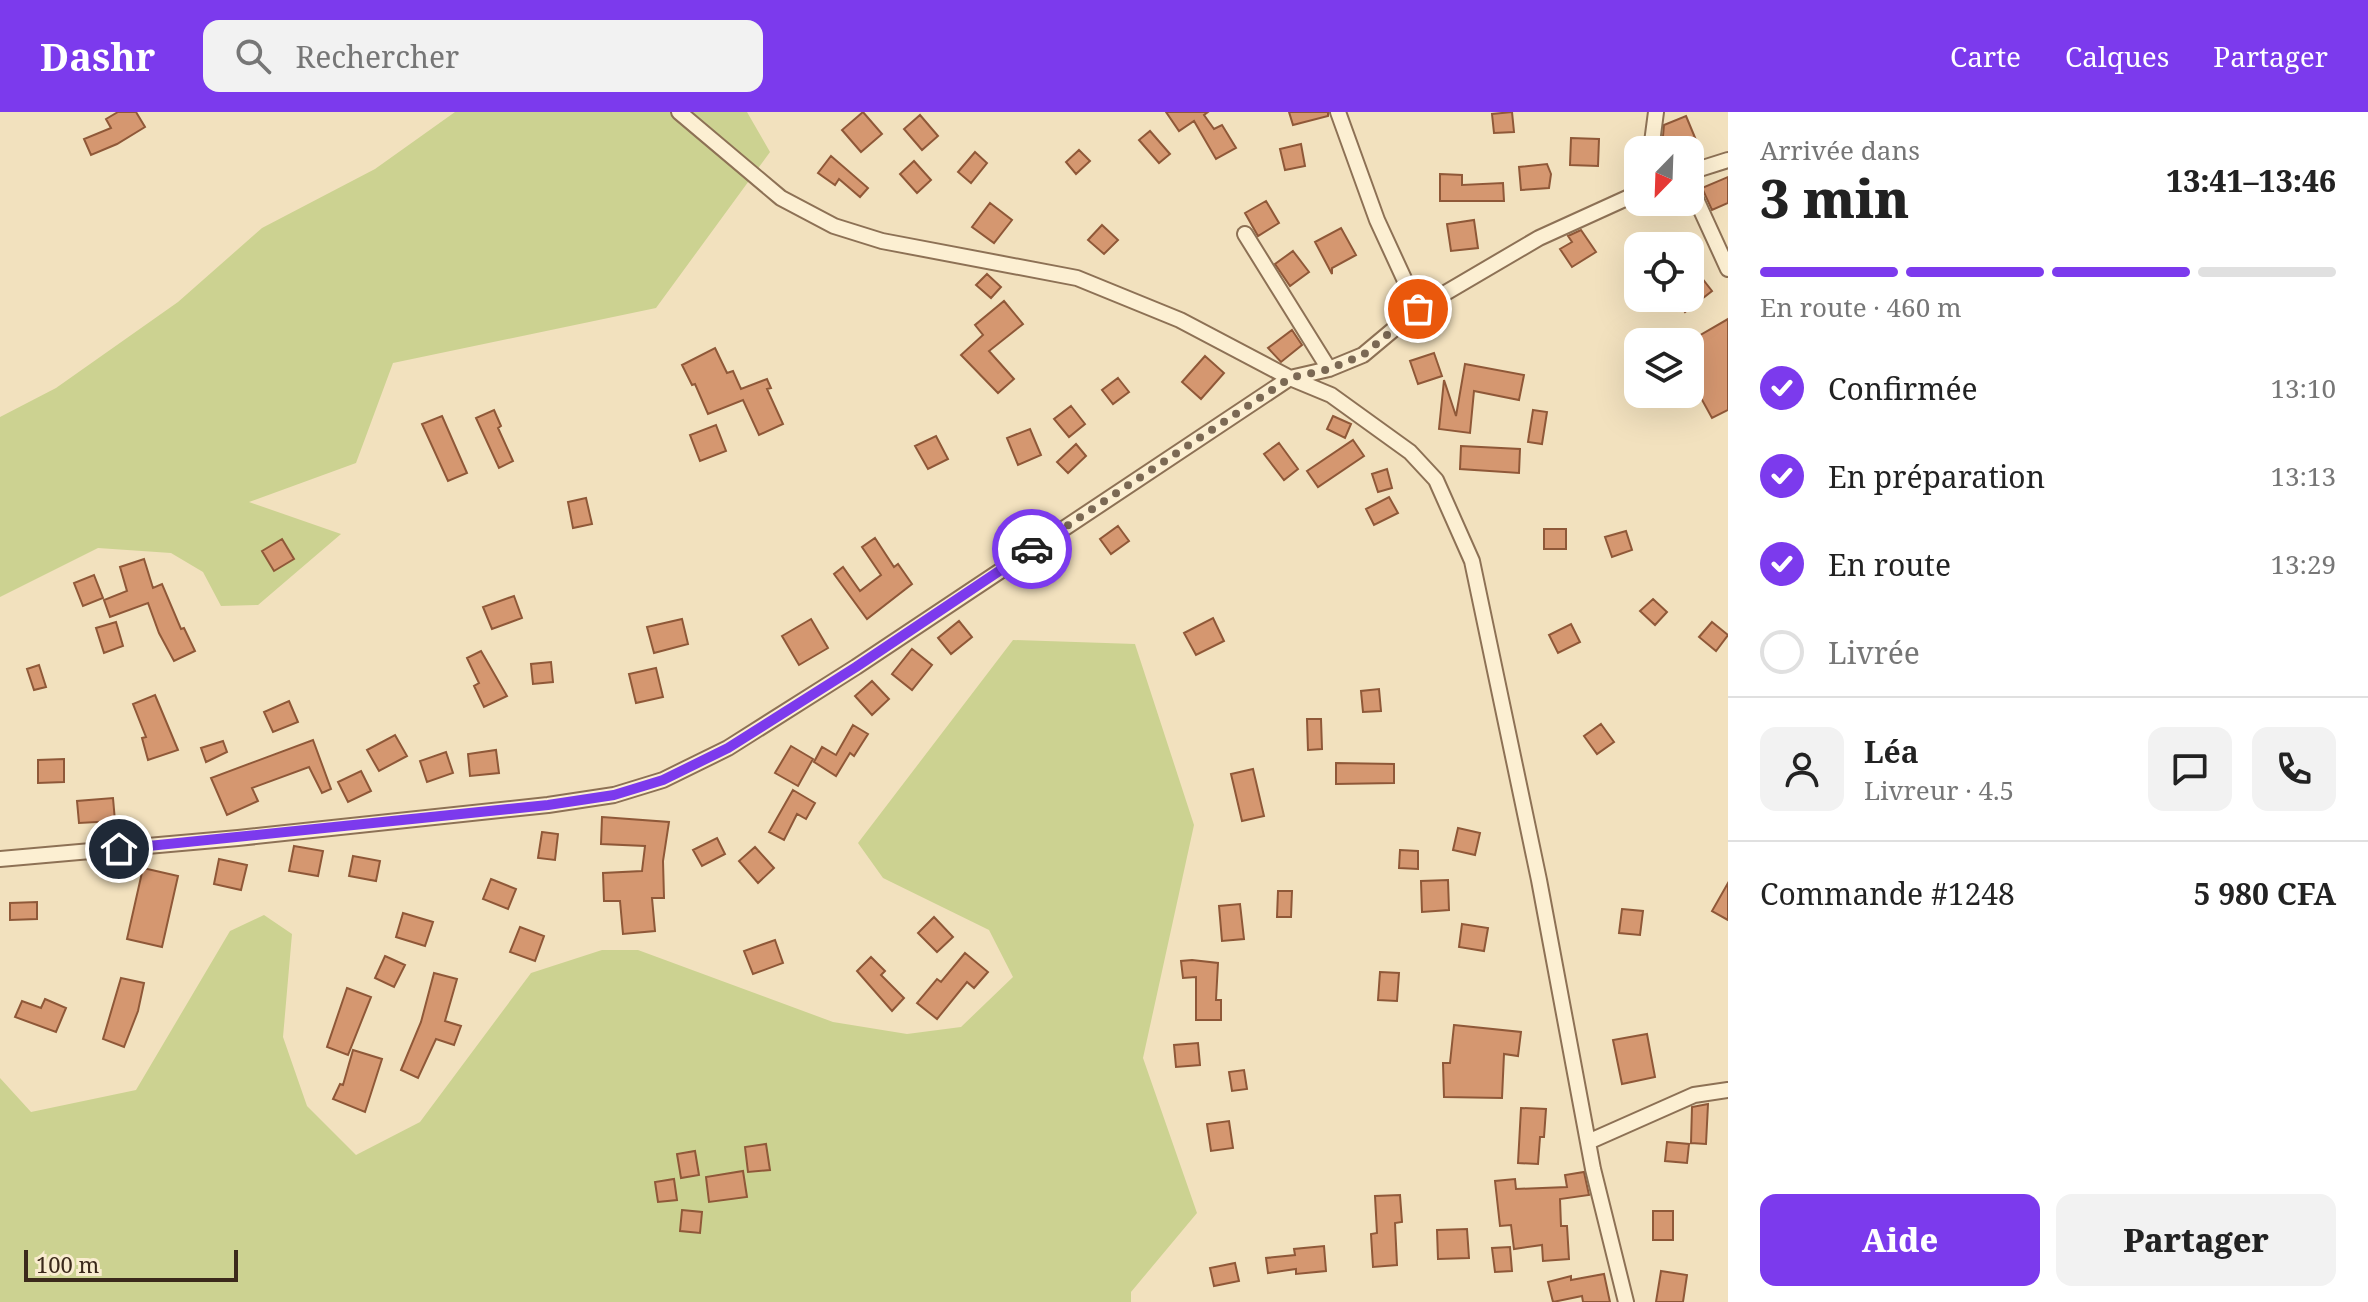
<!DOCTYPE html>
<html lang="fr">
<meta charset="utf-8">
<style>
:root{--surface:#fff;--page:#f2f2f2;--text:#222;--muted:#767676;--line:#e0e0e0;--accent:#7c3aed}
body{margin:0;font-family:"Noto Serif",serif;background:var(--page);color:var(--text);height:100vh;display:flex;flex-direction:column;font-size:30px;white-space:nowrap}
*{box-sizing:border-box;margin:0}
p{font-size:26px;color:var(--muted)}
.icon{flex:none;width:44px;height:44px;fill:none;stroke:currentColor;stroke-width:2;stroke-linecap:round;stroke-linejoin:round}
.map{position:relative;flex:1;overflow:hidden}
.sheet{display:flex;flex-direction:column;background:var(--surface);width:640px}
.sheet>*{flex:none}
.needle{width:52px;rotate:203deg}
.buttons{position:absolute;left:1624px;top:24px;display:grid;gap:16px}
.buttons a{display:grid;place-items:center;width:80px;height:80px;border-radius:16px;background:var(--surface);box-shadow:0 8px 32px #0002;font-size:40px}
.scale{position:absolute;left:24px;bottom:20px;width:214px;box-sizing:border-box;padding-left:8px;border:4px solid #3b291b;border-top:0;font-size:22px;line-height:28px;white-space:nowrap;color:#3b291b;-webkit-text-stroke:6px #f9eccf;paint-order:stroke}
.pin{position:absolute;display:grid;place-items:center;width:68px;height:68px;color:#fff;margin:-34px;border:4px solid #fff;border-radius:50%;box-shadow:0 2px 8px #0007}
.courier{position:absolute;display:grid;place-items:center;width:80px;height:80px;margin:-40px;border:6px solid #7c3aed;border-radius:50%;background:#fff;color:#222;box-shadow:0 2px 10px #0007}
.summary em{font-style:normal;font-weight:800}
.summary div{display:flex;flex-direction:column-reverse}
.summary{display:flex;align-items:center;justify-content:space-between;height:136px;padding:0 32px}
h1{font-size:52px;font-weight:800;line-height:60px}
.bar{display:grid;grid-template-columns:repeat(4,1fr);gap:12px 8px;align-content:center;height:96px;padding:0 32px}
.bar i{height:10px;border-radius:6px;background:var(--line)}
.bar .on{background:var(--accent)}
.bar p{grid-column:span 4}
.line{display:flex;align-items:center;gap:20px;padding:0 32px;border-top:2px solid var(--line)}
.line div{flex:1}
.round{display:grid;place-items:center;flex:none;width:84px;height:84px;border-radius:16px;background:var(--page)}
ol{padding:0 32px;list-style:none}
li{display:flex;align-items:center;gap:24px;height:88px}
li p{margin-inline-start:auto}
li .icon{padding:8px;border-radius:50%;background:var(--accent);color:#fff;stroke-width:4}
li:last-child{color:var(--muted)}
li i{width:44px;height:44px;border:4px solid var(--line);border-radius:50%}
.button{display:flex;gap:16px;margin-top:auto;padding:16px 32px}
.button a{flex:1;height:92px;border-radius:16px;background:var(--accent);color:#fff;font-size:32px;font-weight:800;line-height:92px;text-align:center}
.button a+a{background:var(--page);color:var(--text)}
header{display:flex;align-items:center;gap:48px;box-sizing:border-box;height:112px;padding:0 40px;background:var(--accent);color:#fff}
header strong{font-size:38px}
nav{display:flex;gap:44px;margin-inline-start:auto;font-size:28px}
.search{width:560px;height:72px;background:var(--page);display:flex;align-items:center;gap:20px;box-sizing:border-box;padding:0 28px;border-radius:16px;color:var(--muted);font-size:30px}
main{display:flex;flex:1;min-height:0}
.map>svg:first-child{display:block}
</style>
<header>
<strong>Dashr</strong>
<div class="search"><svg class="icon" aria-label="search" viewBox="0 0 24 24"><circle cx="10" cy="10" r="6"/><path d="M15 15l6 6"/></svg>Rechercher</div>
<nav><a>Carte</a><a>Calques</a><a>Partager</a></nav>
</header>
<main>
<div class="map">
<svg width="1728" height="1190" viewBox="0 0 1728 1190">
<rect width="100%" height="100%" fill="#f2e1be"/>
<!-- green -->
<path fill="#ccd291" d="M455,0H747L770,40L656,196L393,251L356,351L249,390L341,422L258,493L221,494L203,460L171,441L98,436L0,485V305L56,276L178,190L262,116L375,57Z
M1013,528L1135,532L1194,713L1143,946L1197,1101L1131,1180V1190H0V966L31,1000L136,978L230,819L264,803L292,822L283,925L307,994L356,1043L420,1010L531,861L602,838H638L833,910L907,922L961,915L1013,865L989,818L883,766L858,731Z"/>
<!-- building -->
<path fill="#d59770" stroke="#8f5838" stroke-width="2" d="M118,0H136L145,15L117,32L91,43L84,27L111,16L106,7Z
M863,0L882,22L861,40L842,18Z
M1166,0H1208L1204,3L1214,17L1222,13L1236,36L1216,47L1194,9L1179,19Z
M1289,0H1328V4L1293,13Z
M1512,0L1514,20L1494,21L1492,2Z
M920,3L938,24L922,38L904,17Z
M1686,4L1696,28L1669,38L1663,24L1664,13Z
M1150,19L1170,42L1159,51L1139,28Z
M1571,26L1599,27L1598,54L1570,53Z
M1301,32L1305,54L1285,58L1280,37Z
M1079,38L1090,49L1076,62L1066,50Z
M975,40L987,51L971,71L958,60Z
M831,44L868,76L860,85L839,67L835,73L818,61Z
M914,49L931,68L917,81L900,62Z
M1547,52L1551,62L1549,76L1521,78L1519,55Z
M1440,62L1462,63V73L1503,71L1504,89H1440Z
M1728,65V91L1712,98L1702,76Z
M1266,89L1279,111L1258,124L1245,101Z
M990,91L1012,108L994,131L972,115Z
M1474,108L1478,136L1451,139L1447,112Z
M1102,113L1118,128L1104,142L1088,128Z
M1341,116L1356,143L1332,156V162L1315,130Z
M1581,118L1596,140L1572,155L1560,137L1572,130L1568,124Z
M1293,139L1309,160L1290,174L1275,152Z
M1698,161L1712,179L1685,200L1675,186H1690V167Z
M987,162L1001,175L991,186L976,173Z
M1004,189L1023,212L989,239L1014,267L998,281L961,243L983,223L975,213Z
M1728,207V298L1712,306L1690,266V229Z
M1292,218L1302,233L1281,250L1268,236Z
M715,236L727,261L733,259L741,277L767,267L771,276L767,277L783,312L759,323L743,288L708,302L695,272L692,273L682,253Z
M1434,241L1442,264L1418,272L1410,249Z
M1205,244L1224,261L1201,287L1182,270Z
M1465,252L1524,263L1519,288L1474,279L1470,321L1439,317L1444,268L1456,304Z
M1118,266L1129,280L1113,292L1102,278Z
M1071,294L1085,312L1069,325L1054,307Z
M494,298L501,314L498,316L513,349L499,356L476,306Z
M1533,298L1547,300L1542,332L1528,330Z
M442,304L467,361L448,369L422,312Z
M1333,304L1351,312L1345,326L1327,317Z
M716,313L726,339L700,349L690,323Z
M1030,317L1041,343L1018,353L1007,326Z
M936,324L948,347L928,357L915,334Z
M1353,328L1364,344L1318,375L1307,359Z
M1279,331L1298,357L1284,368L1264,342Z
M1076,332L1086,344L1068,361L1057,350Z
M1461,334L1520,337L1519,361L1460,357Z
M1387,357L1392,376L1378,380L1372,362Z
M1389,385L1398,401L1374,413L1366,397Z
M586,386L592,412L573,416L568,390Z
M1118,414L1129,429L1111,442L1100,427Z
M1544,417H1566V437H1544Z
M1626,419L1632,438L1612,445L1605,425Z
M875,426L894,455L898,452L912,472L867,507L834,462L843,455L860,479L881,463L862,435Z
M282,427L294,447L274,459L262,439Z
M144,447L153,476L162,472L181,517L184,516L195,539L174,549L159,521L148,491L110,505L104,488L127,479L120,455Z
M94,463L103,486L83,494L74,471Z
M514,484L522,506L492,517L483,495Z
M1653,487L1667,500L1655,513L1640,499Z
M1213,506L1224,529L1196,543L1184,521Z
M682,507L688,532L654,541L647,515Z
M811,507L828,536L799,553L782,524Z
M959,509L972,525L951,542L938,526Z
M116,510L123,534L104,541L96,516Z
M1712,510L1728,523L1716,539L1699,525Z
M1571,512L1580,530L1558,541L1549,523Z
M912,537L932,553L912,578L892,562Z
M481,539L507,584L484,595L474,574L479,571L467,546Z
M551,550L553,570L533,572L531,552Z
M39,553L46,575L34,578L27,557Z
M656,556L663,585L636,591L629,562Z
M872,569L889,587L872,603L855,584Z
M1379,577L1381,599L1363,600L1361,579Z
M155,583L178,638L148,648L142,626L146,625L133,592Z
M289,589L298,610L273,620L264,600Z
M1307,607H1321L1322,637L1308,638Z
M1601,612L1614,630L1597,642L1584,624Z
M853,613L868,622L854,644L850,641L836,664L814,650L822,635L836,643Z
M395,623L407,644L379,659L367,638Z
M313,628L331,677L322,681L309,655L252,676L258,689L227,703L211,666Z
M223,629L227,640L206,650L201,636Z
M791,634L813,647L798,674L775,661Z
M496,638L499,661L470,664L468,642Z
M446,640L453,661L427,670L420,649Z
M64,647V670L38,671V648Z
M1336,651L1394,652V671L1336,672Z
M1253,657L1264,704L1242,709L1231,662Z
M361,659L371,679L348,690L338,670Z
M793,678L815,691L806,707L797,702L784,728L769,720Z
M113,686L115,709L79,711L77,689Z
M602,705L669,710L663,749L664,786H652L655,819L623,822L620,789H604L603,761L642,759L645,734L601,732Z
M1458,716L1480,721L1475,743L1453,738Z
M542,720L558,722L555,748L538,746Z
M717,726L725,742L702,754L693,738Z
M294,734L323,739L318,764L289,759Z
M755,735L774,756L758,771L739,749Z
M1400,738L1418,739V757L1399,756Z
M353,744L380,749L376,769L349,764Z
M219,747L247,753L241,778L214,772Z
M143,756L178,764L162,835L127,827Z
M491,767L516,777L508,797L483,787Z
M1448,768L1449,798L1422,800L1421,769Z
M1728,771V808L1712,799Z
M1278,779H1292L1291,805H1277Z
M37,790V807L10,808V791Z
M1240,792L1244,827L1222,829L1219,794Z
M1622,797L1643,799L1640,823L1619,821Z
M403,801L433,810L425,834L396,825Z
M934,805L953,825L937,840L918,821Z
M1462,812L1488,816L1484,839L1459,835Z
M520,815L544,824L535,849L510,840Z
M775,828L783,851L753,862L744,839Z
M965,841L988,860L974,876L967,870L937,907L917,891L937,867L941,870Z
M385,844L405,853L394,875L375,866Z
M871,845L885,859L881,863L904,886L892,899L857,859Z
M1192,848L1218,851L1216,888H1221V908H1196V865L1183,866L1181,849Z
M1380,860L1399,861L1397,889L1378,888Z
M434,861L457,867L445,909L461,914L454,933L436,927L418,966L401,958L421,910Z
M121,866L144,871L138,899L124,935L103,927Z
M347,876L371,885L348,943L327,935Z
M45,887L66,896L56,920L15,905L22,889L41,896Z
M1454,913L1521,920L1518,944L1504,942L1502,986L1444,985L1443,951H1450Z
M1647,922L1655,965L1622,972L1613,928Z
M1198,931L1200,953L1176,955L1174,933Z
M353,938L382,947L365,1000L333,987L340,972L343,973Z
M1244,958L1247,977L1232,979L1229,960Z
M1708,992L1706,1032L1691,1031L1692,995Z
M1521,996L1546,997L1544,1025H1540L1538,1052L1518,1051Z
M1229,1009L1233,1036L1211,1039L1207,1012Z
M1667,1030L1689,1032L1687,1051L1665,1049Z
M766,1032L770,1058L748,1060L745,1035Z
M695,1039L699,1063L681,1066L677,1042Z
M743,1059L747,1085L709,1090L706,1065Z
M1584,1060L1589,1083L1560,1087L1561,1114H1567L1569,1147L1543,1149L1542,1133L1514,1137L1511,1113L1500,1114L1495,1069L1515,1067L1516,1077L1567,1075L1565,1063Z
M674,1067L677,1088L658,1090L655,1070Z
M1400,1083L1402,1110L1395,1111L1397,1153L1373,1155L1371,1122L1377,1121L1375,1084Z
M682,1098L702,1100L700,1121L680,1119Z
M1653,1099H1673V1128H1653Z
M1467,1117L1469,1146L1438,1147L1437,1118Z
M1324,1134L1326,1159L1296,1162V1157L1268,1161L1266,1146L1295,1143L1294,1137Z
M1510,1135L1512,1159L1495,1160L1492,1136Z
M1235,1151L1239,1169L1214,1174L1210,1156Z
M1661,1159L1687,1163L1683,1190H1656Z
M1604,1162L1610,1190H1583L1582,1184L1553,1190L1548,1170L1571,1164V1168Z"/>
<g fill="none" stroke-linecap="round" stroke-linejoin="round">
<defs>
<path id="minor" d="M679,0L781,86L834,114L882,129L1077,166L1180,208L1290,266L1331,283L1410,340L1436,368L1472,449L1539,768L1593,1057L1626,1190
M1338,0L1377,108L1418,197
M1651,38L1656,0
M1690,60L1728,48
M1690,74L1728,157
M1245,122L1329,257
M0,747L238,726L548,693L614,683L663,668L728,636L856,555L1290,266L1329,257L1363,243L1418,197L1539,126L1638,81
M1588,1030L1694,983L1728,978"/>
</defs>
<!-- minor casing -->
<use href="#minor" stroke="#8d7155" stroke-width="18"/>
<!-- minor -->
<use href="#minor" stroke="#fcefd2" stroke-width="14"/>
</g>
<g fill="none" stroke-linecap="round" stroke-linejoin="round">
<!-- done -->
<path stroke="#7b6954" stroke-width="8" stroke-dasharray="0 14.4" d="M1032,437L1290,266L1329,257L1363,243L1418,197"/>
<!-- route -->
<path stroke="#7c3aed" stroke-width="10" d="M119,737L548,693L614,683L663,668L728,636L856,555L1032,437"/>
</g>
</svg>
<div class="buttons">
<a><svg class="needle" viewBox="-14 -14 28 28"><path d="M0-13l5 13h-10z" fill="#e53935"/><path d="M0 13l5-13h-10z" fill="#767676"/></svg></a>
<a><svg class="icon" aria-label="locate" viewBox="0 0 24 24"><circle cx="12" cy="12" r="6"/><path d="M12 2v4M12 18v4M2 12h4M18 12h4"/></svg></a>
<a><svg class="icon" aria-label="layers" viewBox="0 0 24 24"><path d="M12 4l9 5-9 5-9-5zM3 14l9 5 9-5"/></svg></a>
</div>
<div class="scale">100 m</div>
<div class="pin" style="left:1418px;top:197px;background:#ea580c"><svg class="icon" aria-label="bag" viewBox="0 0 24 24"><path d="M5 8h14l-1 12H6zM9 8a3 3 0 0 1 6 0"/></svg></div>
<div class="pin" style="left:119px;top:737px;background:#1f2937"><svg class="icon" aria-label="home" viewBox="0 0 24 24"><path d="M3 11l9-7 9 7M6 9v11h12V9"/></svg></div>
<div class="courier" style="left:1032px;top:437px"><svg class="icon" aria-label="car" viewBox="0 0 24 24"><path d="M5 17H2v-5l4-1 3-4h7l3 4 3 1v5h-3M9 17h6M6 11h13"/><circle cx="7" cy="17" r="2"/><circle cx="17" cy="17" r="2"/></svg></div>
</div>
<section class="sheet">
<div class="summary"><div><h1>3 min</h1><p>Arrivée dans</p></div><em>13:41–13:46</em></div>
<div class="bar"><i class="on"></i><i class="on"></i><i class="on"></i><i></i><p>En route · 460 m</p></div>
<ol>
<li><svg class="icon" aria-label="check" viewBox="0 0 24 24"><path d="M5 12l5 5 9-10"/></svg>Confirmée<p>13:10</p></li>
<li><svg class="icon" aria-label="check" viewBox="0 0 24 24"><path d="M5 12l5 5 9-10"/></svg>En préparation<p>13:13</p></li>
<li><svg class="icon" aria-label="check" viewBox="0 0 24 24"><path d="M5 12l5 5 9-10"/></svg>En route<p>13:29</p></li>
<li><i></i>Livrée</li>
</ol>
<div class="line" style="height:144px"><a class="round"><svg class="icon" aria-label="person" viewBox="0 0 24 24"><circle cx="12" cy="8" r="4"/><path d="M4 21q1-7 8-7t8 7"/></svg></a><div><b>Léa</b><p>Livreur · 4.5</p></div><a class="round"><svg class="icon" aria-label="chat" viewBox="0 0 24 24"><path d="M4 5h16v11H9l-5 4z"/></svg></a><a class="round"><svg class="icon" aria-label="phone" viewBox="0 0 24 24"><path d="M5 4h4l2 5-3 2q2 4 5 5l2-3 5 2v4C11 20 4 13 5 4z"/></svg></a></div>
<div class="line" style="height:104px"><div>Commande #1248</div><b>5 980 CFA</b></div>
<div class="button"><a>Aide</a><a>Partager</a></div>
</section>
</main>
